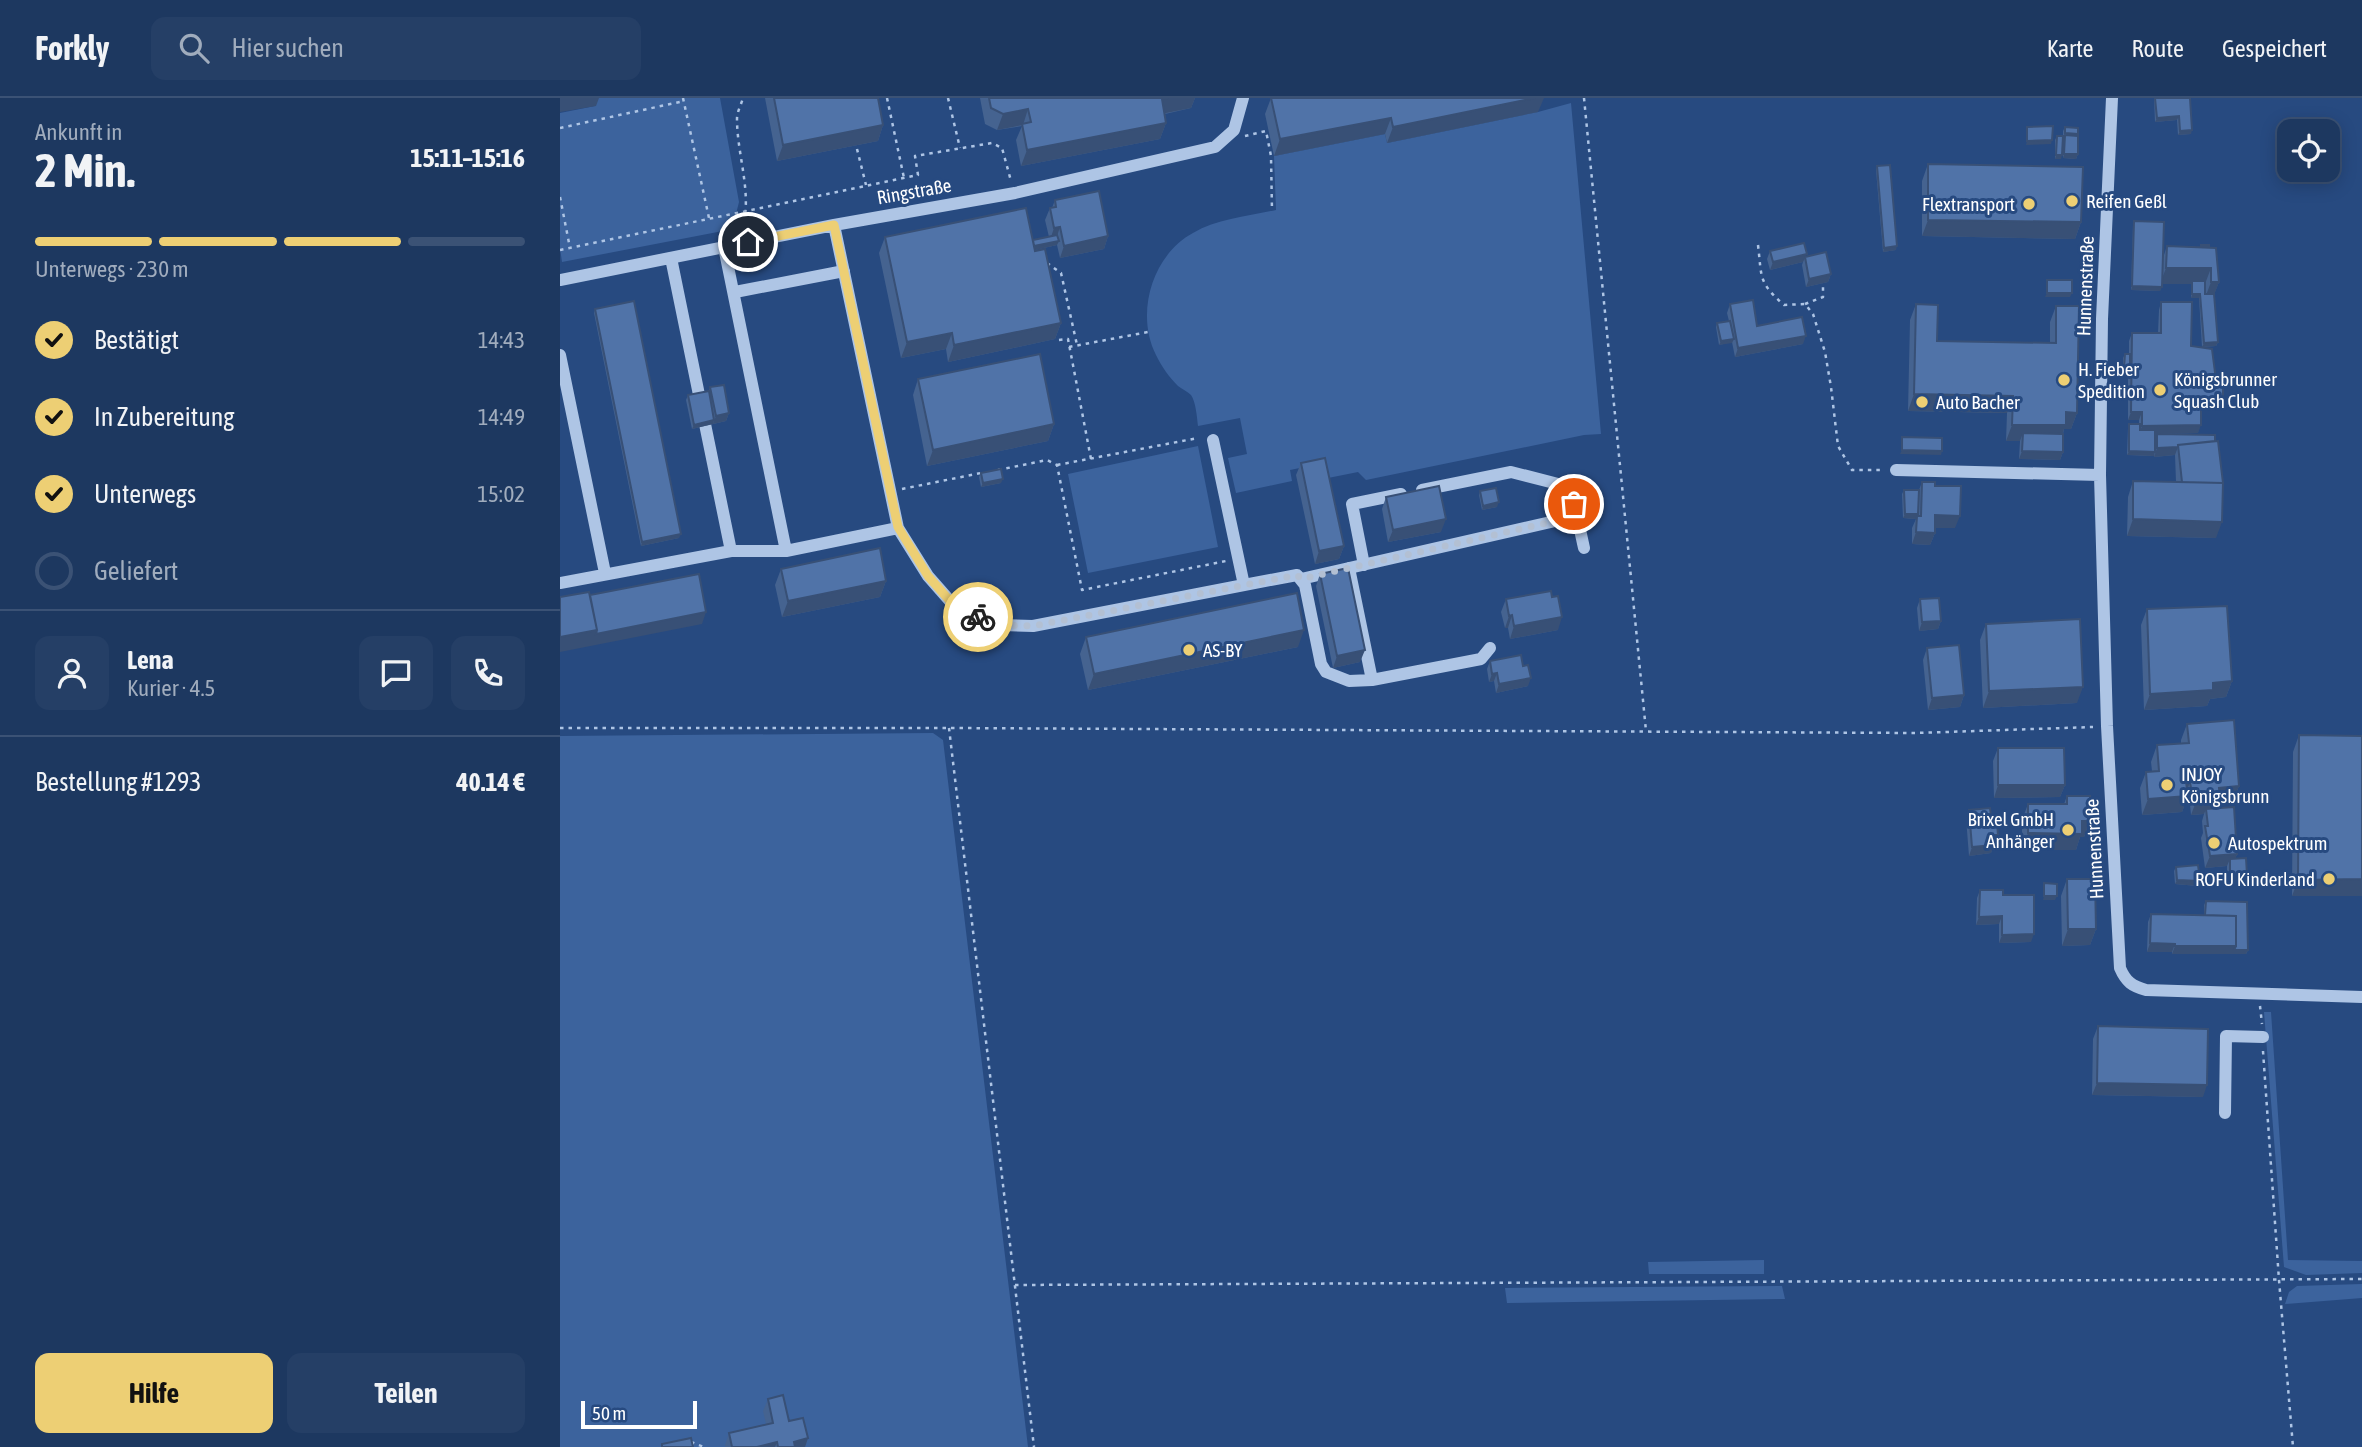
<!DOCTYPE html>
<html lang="de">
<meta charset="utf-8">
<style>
:root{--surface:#1d3860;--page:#253f66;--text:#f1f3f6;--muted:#a0acbd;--line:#3b5275;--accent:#edcf74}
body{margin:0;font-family:"Asap Condensed",sans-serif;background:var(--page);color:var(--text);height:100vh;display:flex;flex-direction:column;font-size:26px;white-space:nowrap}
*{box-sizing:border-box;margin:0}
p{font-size:23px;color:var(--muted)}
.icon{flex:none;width:38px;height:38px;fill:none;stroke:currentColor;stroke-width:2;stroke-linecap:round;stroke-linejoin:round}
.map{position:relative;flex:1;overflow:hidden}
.panel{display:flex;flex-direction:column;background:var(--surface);width:560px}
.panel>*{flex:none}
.tools{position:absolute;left:1717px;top:21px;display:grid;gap:14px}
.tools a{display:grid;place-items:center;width:63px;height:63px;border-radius:14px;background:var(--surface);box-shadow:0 4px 18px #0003,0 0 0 2px var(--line);font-size:35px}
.scale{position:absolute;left:21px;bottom:18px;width:116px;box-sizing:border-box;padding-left:7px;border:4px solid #fff;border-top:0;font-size:19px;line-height:24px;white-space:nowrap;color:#fff;-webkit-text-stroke:5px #274a80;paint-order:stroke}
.pin{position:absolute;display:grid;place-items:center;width:60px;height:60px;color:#fff;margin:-30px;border:4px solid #fff;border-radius:50%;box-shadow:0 2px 7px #0007}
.courier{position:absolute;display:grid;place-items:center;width:70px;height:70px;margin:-35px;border:5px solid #edcf74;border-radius:50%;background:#fff;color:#222;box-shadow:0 2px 9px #0007}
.overview em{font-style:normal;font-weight:700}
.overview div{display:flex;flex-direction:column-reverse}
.overview{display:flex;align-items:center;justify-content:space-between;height:119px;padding:0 35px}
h1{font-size:46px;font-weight:700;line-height:52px}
.bar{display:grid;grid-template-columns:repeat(4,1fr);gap:10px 7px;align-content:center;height:84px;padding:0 35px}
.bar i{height:9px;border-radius:5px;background:var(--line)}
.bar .active{background:var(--accent)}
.bar p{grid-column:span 4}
.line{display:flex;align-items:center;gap:18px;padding:0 35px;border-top:2px solid var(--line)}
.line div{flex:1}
.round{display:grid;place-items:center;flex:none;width:74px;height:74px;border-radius:14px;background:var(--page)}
ol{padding:0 35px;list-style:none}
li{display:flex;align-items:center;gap:21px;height:77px}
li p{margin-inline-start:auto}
li .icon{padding:7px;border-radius:50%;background:var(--accent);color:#111;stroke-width:4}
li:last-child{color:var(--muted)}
li i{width:38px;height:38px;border:4px solid var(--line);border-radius:50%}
.primary-button{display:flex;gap:14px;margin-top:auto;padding:14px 35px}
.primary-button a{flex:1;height:80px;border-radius:14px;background:var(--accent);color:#111;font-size:28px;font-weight:700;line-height:80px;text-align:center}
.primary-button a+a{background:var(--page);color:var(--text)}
header{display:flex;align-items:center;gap:42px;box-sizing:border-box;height:98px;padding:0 35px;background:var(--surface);border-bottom:2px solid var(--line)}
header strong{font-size:33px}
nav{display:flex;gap:38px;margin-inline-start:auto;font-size:24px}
.search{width:490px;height:63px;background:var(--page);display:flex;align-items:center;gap:18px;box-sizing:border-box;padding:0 24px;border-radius:14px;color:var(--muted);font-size:26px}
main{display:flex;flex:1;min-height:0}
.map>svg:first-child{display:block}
</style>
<header>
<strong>Forkly</strong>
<div class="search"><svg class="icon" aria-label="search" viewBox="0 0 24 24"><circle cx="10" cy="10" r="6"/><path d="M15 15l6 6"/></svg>Hier suchen</div>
<nav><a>Karte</a><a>Route</a><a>Gespeichert</a></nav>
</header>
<main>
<section class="panel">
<div class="overview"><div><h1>2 Min.</h1><p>Ankunft in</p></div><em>15:11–15:16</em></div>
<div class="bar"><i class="active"></i><i class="active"></i><i class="active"></i><i></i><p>Unterwegs · 230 m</p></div>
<ol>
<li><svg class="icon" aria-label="check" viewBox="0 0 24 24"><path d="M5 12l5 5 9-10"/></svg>Bestätigt<p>14:43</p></li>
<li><svg class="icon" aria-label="check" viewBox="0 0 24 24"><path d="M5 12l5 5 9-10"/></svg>In Zubereitung<p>14:49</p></li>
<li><svg class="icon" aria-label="check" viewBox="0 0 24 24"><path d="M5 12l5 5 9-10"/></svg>Unterwegs<p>15:02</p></li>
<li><i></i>Geliefert</li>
</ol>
<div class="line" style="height:126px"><a class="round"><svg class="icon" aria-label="person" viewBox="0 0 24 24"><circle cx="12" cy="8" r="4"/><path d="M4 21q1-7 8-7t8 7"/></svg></a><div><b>Lena</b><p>Kurier · 4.5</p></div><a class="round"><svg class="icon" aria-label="chat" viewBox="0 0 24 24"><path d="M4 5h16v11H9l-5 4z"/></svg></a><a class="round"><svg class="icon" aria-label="phone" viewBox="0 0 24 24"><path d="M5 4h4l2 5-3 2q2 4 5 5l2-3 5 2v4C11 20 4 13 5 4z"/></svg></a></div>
<div class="line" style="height:91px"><div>Bestellung #1293</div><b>40.14 €</b></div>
<div class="primary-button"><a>Hilfe</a><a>Teilen</a></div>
</section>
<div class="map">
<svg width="1802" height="1349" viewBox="0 0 1802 1349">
<rect width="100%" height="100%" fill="#274a80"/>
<!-- green -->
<path fill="#3c639d" d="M34,0H160L179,104L175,120L168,132L2,164L0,150V15L35,8Z
M1011,5L1041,336L1024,337L806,382L798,374L768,380L764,365L730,372L732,383L676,395L668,360L687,356L680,320L638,328C637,320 636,304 631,297C628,294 622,291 618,288C609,279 602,269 596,257C575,216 592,157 633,135C657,121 688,118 716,112L714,58L825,36L827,45L978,14Z
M638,348L658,449L528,475L508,376Z
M373,635L383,642L468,1349H0V638Z
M1704,914H1711L1728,1162L1802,1163V1175L1746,1177L1724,1169Z
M1204,1162V1176H1089L1088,1164Z
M1802,1186V1200L1725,1206L1729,1194L1737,1188Z
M1222,1188L1225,1201L947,1205L945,1190Z"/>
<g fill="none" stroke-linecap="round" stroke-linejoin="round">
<!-- path -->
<path stroke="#aec5e5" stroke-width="2.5" stroke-dasharray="3.5 5" stroke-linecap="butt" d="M123,0L149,120
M327,0L344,80
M388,0L400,50
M1024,0L1086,633
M0,30L124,3
M685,38L706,33L711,58L712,113
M297,51L306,87
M0,99L10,150
M182,132C193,96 177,58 177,21C177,14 181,7 183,0
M1198,147C1202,180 1198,184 1224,207L1245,206L1253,216L1265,254L1271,289L1278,348L1292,372H1324
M0,152L358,77L355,58L432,45L442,50L451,83
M487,165L501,175L517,247
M1245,206L1263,199V189
M499,242L508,241L531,361
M509,249L588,234
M497,367L638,340
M438,372L487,362L497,367L522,492L666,463
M342,391L421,375
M0,630H389L1356,635L1533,629
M389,630L474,1349
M1700,908L1702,926
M1703,953L1719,1182L1733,1349
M455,1187L1802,1181
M131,1344L144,1349"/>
<!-- minor -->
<path stroke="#aec5e5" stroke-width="12" d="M1552,0L1542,221L1540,377L1547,628L1560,870C1566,884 1572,888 1586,892L1802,899
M274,127L338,430L368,478L390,503L413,518L440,527L473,528L684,487L653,342
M111,160L171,453
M0,182L274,127L455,95L655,49L674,32L683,0
M175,194L284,173
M0,257L45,475
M1336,372L1540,377
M1017,418L1024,450
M226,453L338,430
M804,467L792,406L841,396
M789,470L812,582
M741,481L1017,418L1011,397L1002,387L951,374L862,392
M0,485L171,453H226L164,149
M684,487L737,477L745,487L761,566L766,574L789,583L812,582L921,561L930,550
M1665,1015L1666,938L1703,939"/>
</g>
<!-- wall -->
<path fill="#456390" d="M205,0H318L323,27L318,43L217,63Z
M420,0H635L631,10L605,16L606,25L600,41L461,68L456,42L462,28L437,32L425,26Z
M711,0L978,14L827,45L825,36L714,58L705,16Z
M1594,0H1630L1631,36L1618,37L1617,22L1595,24Z
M1505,29L1517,38L1518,56L1516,61L1503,60V33Z
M1497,38L1501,61H1495V42Z
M1368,66L1521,124L1515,141L1362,138V83Z
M1317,68L1336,152L1323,154L1316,72Z
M495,102L548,138L544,151L500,160L497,147L475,152L501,225L495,241L388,264L386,251L341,260L319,155L325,139L473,142L489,139L485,122L490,110H492Z
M1574,123L1603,160L1607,148L1640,149L1659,184L1654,196L1658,244L1656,248L1642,249L1639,200H1631V186H1602L1600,193L1571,192L1573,127Z
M1210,153L1246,159L1271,176L1268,184L1246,189L1242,167L1243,164L1210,172L1207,161Z
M1601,204L1631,248L1656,282L1663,301L1660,309H1641L1638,335L1598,336L1655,337L1656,440L1567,438L1568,399L1573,383L1616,384L1615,357L1594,359V357V358L1567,357L1568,330L1569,326H1579V322H1568V274H1563V260L1565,256H1569V243L1572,235H1598L1599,212Z
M1170,206L1197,228L1243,246L1175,259L1172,244L1159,247L1156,229L1157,225L1169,223L1167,215Z
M1356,206L1377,243L1490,245V224L1496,208L1517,315L1511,331H1504L1503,336V354L1500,362L1459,361L1460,343H1446L1447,315L1348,313L1350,222Z
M35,211L119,440L81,448L34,215Z
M358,281L494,326L488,343L367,368L353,297Z
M150,289L169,315L166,323L132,331L126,302L128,297L149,293Z
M741,365L784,448L779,461L755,466L736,377Z
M421,375L441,385L421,389L419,379Z
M1362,384L1375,388L1395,430H1375V435L1370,447L1352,446V430L1356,421L1343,420L1342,396L1344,392H1359Z
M920,393L937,409L922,412L919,397Z
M826,399L881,434L828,444L822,411Z
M221,471L326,483L320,499L222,519L215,487Z
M760,476L800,564L773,570L756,488Z
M946,501L998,532L950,541L948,530H945L941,514Z
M1360,501L1381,523L1378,531L1359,533L1357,510Z
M1587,511L1672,583L1666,599L1650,601L1647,608L1584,612L1581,527Z
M1426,526L1517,605L1423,610L1420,542Z
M526,539L738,549L528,592L520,556Z
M1367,550L1404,597L1400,609L1368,612L1363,562Z
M930,563L968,588L936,595L934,583L929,584L927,571Z
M1627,626L1679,688L1673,704L1657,706L1656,710L1677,756L1675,761L1684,786H1667V768L1645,770L1641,740L1643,735L1642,723L1644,716L1631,717L1630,706L1625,707V706L1622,714L1582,717L1580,690L1586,674L1592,673L1591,664L1597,647L1621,646V642Z
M1739,637L1802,638V798H1732L1733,654Z
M1438,650L1505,687L1500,699L1434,700L1433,663Z
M1507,698L1530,723L1524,739H1520L1516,752H1462V722L1468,706H1504Z
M1409,712L1432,726L1435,745H1434L1431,755L1409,758L1406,720Z
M1616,769L1640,783L1638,788L1615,786L1614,773Z
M1507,781L1536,831L1530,847L1502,848L1501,798Z
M1420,792L1443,797L1471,844L1439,845V826L1416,827L1417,800Z
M1646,803L1688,852L1686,856H1612V854H1587L1588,824L1591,816L1644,817V807Z
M1538,928L1643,999L1532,997L1533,941Z
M208,1301L248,1340L245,1349H165V1347L169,1335L206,1326L203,1313Z"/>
<!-- shaded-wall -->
<path fill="#385076" d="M0,0H39L36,8L0,14Z
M608,0H635L631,10L596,17L602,1Z
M975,0H984L978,14L827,45L833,29Z
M468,11L463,27L437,32L443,16Z
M1619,18L1617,22L1595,24L1597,20Z
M831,20L825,36L714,58L720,41Z
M606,25L600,41L461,68L467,52Z
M323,27L318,43L217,63L223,47Z
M1632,32L1631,36L1618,37L1620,33Z
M1492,42L1491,46L1466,47L1467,43Z
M1504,56H1518L1516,61L1503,60Z
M1496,57H1502L1501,61H1495Z
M1368,122L1521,124L1515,141L1362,138Z
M500,129L496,141L490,142L494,130Z
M548,138L544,151L500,160L504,148Z
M499,143L497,147L466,154L467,150Z
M1337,148L1336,152L1323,154L1324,150Z
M1247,156L1243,164L1210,172L1213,164Z
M1606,170H1651L1645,186L1632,183L1631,186H1600Z
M1271,176L1268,184L1246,189L1249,181Z
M1651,184H1659L1653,200H1645Z
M1572,188L1602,189L1600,193L1571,192Z
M1487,195H1512L1510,199H1485Z
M1632,196H1640L1639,200H1631Z
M501,225L495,241L388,264L394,247Z
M392,235L386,251L341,260L347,244Z
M1246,238L1243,246L1175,259L1178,250Z
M1174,241L1172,245L1159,247L1161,243Z
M1658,244L1656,248L1642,249L1644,245Z
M1564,270H1570L1568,274H1563Z
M1354,296L1453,298L1447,315L1348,313Z
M1641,301H1663L1660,309H1638Z
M1506,314L1517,315L1511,331H1504L1500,344L1463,335L1460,343H1446L1452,327Z
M1571,314H1582L1579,322H1568Z
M169,315L166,323L153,326L156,318Z
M154,322L153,326L132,331L134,327Z
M494,326L488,343L367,368L373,352Z
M1641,327L1638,335L1579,336L1582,328Z
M1618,349L1615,357L1594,359L1597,350Z
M1342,352L1382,353L1381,357L1340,356Z
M1462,353L1503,354L1500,362L1459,361Z
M1569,353L1595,354L1594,358L1567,357Z
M443,381L441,385L421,389L423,385Z
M939,404L937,409L922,412L923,408Z
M1345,416H1358L1357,420V418L1356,421L1343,420Z
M1375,417L1400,418L1395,430H1371Z
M886,421L881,434L828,444L833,432Z
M1573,421L1662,424L1656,440L1567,438Z
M1356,434L1375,435L1370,447L1352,446Z
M121,436L119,440L81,448L82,444Z
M784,448L779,461L755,466L759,453Z
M326,483L320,499L222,519L228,503Z
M146,514L142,526L0,554V539L37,532Z
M952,517L948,530H945L949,518Z
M1002,519L998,532L950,541L954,528Z
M1381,523L1378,531L1359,533L1362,524Z
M744,532L738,549L528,592L534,576Z
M805,552L800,564L773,570L777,558Z
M937,575L934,583L929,584L932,576Z
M971,580L968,588L936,595L939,586Z
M1672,583L1666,599L1650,601L1647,608L1584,612L1590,596L1653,585Z
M1523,589L1517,605L1423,610L1429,593Z
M1404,597L1400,609L1368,612L1372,600Z
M1626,684H1630L1625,698H1628L1622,714L1582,717L1588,701Z
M1438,687H1505L1500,699L1434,700Z
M1679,688L1673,704L1657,706L1654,715L1646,711L1644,716L1631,717L1637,701L1659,690Z
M1631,690H1636L1630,706L1625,707Z
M1522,723H1530L1524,739H1520L1516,752H1462L1468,735Z
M1433,737H1438L1435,745H1430Z
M1434,747L1431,755L1409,758L1412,749Z
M1677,756L1673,768L1670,761L1667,768L1645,770L1650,758Z
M1687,777L1684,786H1667L1670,778Z
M1802,781V798H1732L1738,782Z
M1617,782L1640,783L1638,788L1615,786Z
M1484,798H1497L1495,802H1483Z
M1442,818L1439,826L1416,827L1419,819Z
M1508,831H1536L1530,847L1502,848Z
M1474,836L1471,844L1439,845L1442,837Z
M1590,845L1615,846L1612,854H1587Z
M1615,848H1676L1688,852L1686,856H1612Z
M1537,985L1647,987L1643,999L1532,997Z
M248,1340L245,1349H232L234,1344Z
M217,1344L215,1349H197Z"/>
<!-- building -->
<path fill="#5073a8" stroke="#385076" stroke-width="2" d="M214,0H318L323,27L223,47Z
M429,0H608L602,1L606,25L467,52L462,26L471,24L468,11L443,16L431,10Z
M711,0H975L833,29L831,20L720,41Z
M1595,0H1630L1632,32L1620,33L1619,18L1597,20Z
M1493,28L1492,42L1467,43V29Z
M1505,29L1518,30V36L1505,35Z
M1505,37L1518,38V56H1504Z
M1497,38H1503L1502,57H1496Z
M1368,66L1523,69L1521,124L1368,122Z
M1330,67L1337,148L1324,150L1317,68Z
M539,93L548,138L504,148L500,129L494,130L490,110L496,109L495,102Z
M466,110L475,153L485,151L501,225L394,247L392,235L347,244L325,139Z
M1574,123L1604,124L1602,189L1572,188Z
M497,137L499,143L474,148L473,142Z
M1244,145L1247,156L1213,164L1210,153Z
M1641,147H1649V149H1641Z
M1607,148L1656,150L1659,184H1651V170H1606Z
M1266,154L1271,176L1249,181L1245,159Z
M1487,182H1512V195H1487Z
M1632,183H1645V196H1654L1658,244L1644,245L1640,196H1632Z
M1193,202L1197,228L1242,219L1246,238L1178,250L1170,206Z
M74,203L121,436L82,444L35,211Z
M1601,204H1632L1631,248L1652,251L1656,282H1663V301H1641V327L1582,328V314H1571L1572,235H1601Z
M1356,206L1378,207L1377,243L1496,245V208H1519L1517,315L1506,314V327H1452L1453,298L1354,296Z
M1170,223L1174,241L1161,243L1157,225Z
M480,256L494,326L373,352L358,281Z
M1565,256H1570V270H1564Z
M164,287L169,315L156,318L150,289Z
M149,293L154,322L134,327L128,297Z
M1569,326H1580V332H1595V354L1569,353Z
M1463,335L1503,336V354L1462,353Z
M1597,336L1655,337V343L1618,347V349L1597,350Z
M1342,339L1382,340V353L1342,352Z
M1658,343L1663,385L1622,384L1618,347Z
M765,360L784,448L759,453L741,365Z
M441,371L443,381L423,385L421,375Z
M1573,383L1663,385L1662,424L1573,421Z
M1362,384H1375V388H1401L1400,418L1375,417V435L1356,434L1357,418H1361Z
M879,388L886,421L833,432L826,399Z
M936,390L939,404L923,408L920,393Z
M1344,392H1359L1358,416H1345Z
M320,450L326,483L228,503L221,471Z
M788,470L805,552L777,558L760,476Z
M139,476L146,514L36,536L37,532L30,497Z
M991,493L992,499L998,498L1002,519L954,528L952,517L949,518L946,501Z
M29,494L37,532L0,539V499Z
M737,495L744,532L534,576L526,539Z
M1379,500L1381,523L1362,524L1360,501Z
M1667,508L1672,583L1653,585V592L1590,596L1587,511Z
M1520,521L1523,589L1429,593L1426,526Z
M1399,547L1404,597L1372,600L1367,550Z
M961,557L963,568L968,567L971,580L939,586L937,575L932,576L930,563Z
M1674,622L1679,688L1659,690L1660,699L1637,701L1636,690H1631L1630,684H1626L1628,698L1588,701L1586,674L1599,673L1597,647L1629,645L1627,626Z
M1739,637L1802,638V781L1738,782Z
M1438,650H1504L1505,687H1438Z
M1507,698H1530V723H1522V736L1468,735V706H1507Z
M1674,709L1677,756L1650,758L1645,728H1648L1646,711Z
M1430,710L1432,726L1437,725L1438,737H1433L1434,747L1412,749L1409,712Z
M1686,760L1687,777L1670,778V761Z
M1638,767L1640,783L1617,782L1616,769Z
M1507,781H1535L1536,831H1508Z
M1484,785L1497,786V798H1484Z
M1420,792H1443V797H1474V836L1442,837V818L1419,819Z
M1646,803L1687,804L1688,852H1674L1676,848V818L1645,817Z
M1591,816L1676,818V848H1615V846L1590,845Z
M1538,928L1648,931L1647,987L1537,985Z
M223,1297L229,1323L243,1320L248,1340L234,1344L235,1349H218L217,1344L197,1349H172L169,1335L213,1325L208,1301Z
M131,1340L133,1349H102V1346Z"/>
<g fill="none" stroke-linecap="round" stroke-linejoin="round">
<!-- done -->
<path stroke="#b3c0d3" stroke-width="7" stroke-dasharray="0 12.6" d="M418,519L440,527L473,528L721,480L737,477L741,481L1017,418L1014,406"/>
<!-- route -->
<path stroke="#edcf74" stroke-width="9" d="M188,144L274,127L338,429L368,478L390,503L418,519"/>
</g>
<!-- markers -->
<g fill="#edcf74" stroke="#274a80" stroke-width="2.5">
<circle cx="1512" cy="103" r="7"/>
<circle cx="1469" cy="106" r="7"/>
<circle cx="1504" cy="282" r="7"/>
<circle cx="1600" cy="292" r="7"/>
<circle cx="1362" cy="304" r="7"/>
<circle cx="629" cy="552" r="7"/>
<circle cx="1607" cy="687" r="7"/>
<circle cx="1508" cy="732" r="7"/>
<circle cx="1654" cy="745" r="7"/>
<circle cx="1769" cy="781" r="7"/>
</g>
<g text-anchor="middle" stroke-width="6" stroke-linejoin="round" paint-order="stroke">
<!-- street labels -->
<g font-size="19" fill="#fff" stroke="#274a80">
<text transform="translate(354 93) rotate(-10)" y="7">Ringstraße</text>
<text transform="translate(1525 188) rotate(-88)" y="7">Hunnenstraße</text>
<text transform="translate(1534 751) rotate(-93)" y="7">Hunnenstraße</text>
</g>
<!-- poi labels -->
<g font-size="19" fill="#fff" stroke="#274a80" text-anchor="start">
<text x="1526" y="110">Reifen Geßl</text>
<text x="1455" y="113" text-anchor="end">Flextransport</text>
<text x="1518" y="278">H. Fieber<tspan x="1518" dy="22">Spedition</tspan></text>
<text x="1614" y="288">Königsbrunner<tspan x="1614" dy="22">Squash Club</tspan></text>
<text x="1376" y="311">Auto Bacher</text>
<text x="643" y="559">AS-BY</text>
<text x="1621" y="683">INJOY<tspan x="1621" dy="22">Königsbrunn</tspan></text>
<text x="1494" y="728" text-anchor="end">Brixel GmbH<tspan x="1494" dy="22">Anhänger</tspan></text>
<text x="1668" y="752">Autospektrum</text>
<text x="1755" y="788" text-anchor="end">ROFU Kinderland</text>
</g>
</g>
</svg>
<div class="tools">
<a><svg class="icon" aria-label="locate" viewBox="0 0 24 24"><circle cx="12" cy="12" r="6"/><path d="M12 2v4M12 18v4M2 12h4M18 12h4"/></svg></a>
</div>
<div class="scale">50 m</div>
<div class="pin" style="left:1014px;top:406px;background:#ea580c"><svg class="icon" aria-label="bag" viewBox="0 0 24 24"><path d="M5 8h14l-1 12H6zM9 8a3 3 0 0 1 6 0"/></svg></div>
<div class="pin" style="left:188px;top:144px;background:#1f2937"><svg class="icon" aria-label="home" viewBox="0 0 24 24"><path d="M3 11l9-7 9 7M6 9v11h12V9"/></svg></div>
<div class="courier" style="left:418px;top:519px"><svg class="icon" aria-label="bike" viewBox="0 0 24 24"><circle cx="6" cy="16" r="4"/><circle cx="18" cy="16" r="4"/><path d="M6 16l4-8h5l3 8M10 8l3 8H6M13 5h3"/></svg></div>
</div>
</main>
